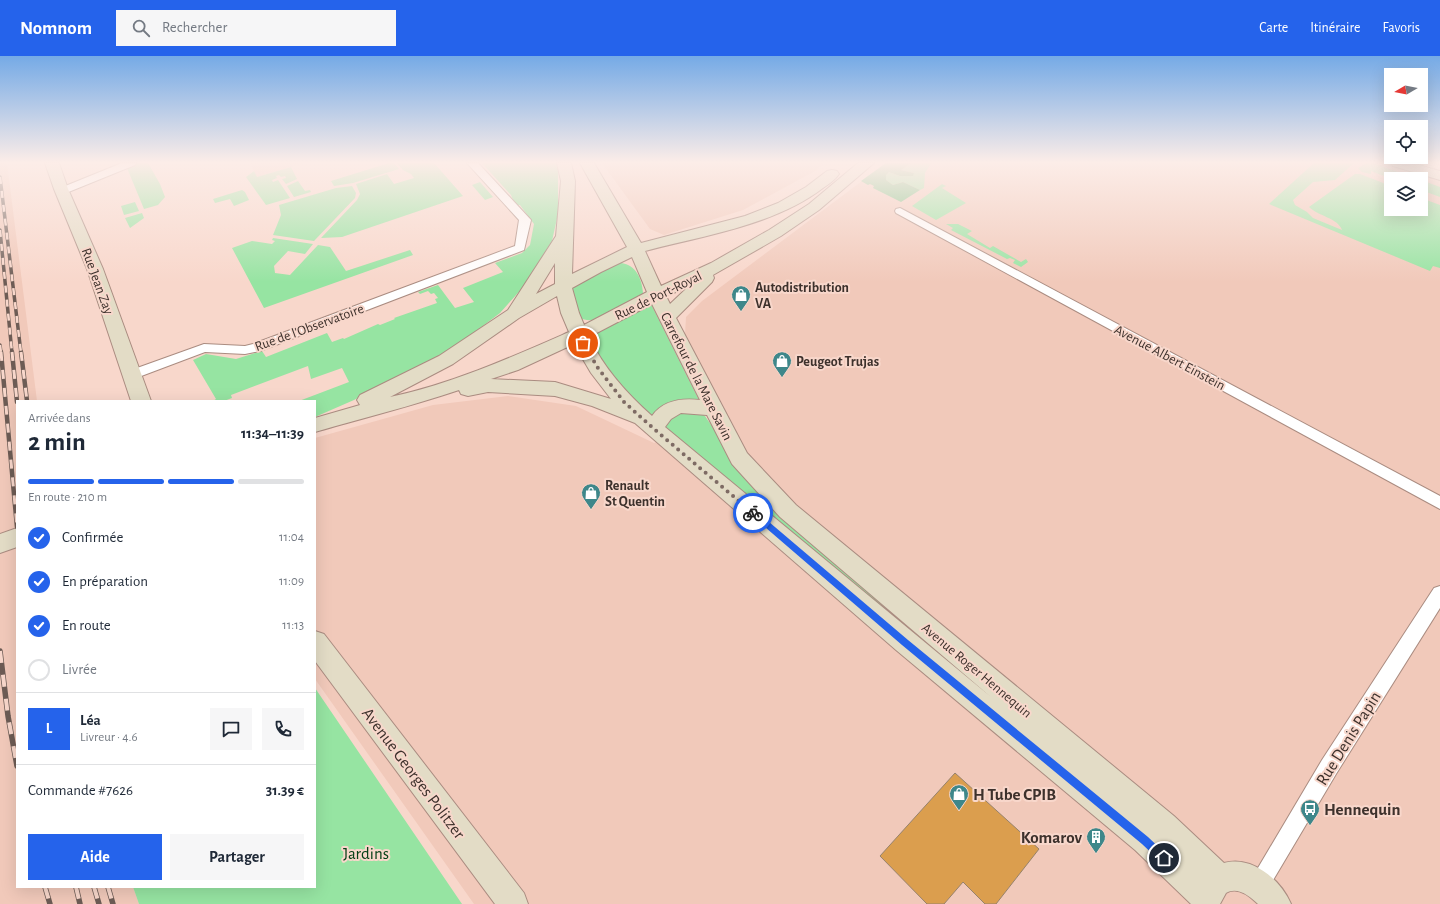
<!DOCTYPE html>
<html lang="fr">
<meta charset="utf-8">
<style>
:root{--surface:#fff;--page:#f6f6f7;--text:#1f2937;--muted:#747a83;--line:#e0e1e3;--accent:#2563eb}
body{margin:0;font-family:"Alegreya Sans",sans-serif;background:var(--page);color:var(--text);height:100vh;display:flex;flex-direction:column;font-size:15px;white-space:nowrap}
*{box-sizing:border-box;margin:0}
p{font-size:13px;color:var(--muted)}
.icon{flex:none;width:22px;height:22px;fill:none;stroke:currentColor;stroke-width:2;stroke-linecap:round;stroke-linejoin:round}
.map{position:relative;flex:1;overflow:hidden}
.details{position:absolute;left:16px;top:344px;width:300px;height:488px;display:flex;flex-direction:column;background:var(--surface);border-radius:0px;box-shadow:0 4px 16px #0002}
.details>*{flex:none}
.needle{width:26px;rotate:260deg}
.buttons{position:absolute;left:1384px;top:12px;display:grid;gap:8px}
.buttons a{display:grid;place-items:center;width:44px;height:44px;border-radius:0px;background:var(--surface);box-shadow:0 4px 16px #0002;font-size:20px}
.pin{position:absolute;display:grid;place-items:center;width:34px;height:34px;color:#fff;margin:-17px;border:2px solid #fff;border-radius:50%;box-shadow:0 1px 4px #0007}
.courier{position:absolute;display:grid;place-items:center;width:40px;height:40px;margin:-20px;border:3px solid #2563eb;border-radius:50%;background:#fff;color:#222;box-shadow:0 1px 5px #0007}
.overview em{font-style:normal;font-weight:600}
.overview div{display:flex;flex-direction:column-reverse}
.overview{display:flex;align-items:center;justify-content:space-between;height:68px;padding:0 12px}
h1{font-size:26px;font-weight:600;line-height:30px}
.bar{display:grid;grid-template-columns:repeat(4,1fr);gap:6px 4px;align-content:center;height:48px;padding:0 12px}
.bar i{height:5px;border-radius:3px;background:var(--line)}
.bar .selected{background:var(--accent)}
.bar p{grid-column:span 4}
.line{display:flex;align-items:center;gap:10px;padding:0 12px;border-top:1px solid var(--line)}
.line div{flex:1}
.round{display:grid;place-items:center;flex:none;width:42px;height:42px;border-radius:0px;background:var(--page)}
ol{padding:0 12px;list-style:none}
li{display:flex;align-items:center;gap:12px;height:44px}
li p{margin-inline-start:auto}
li .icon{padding:4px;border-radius:50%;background:var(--accent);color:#fff;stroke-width:4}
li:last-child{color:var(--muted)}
li i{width:22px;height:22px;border:2px solid var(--line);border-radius:50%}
.action{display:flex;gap:8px;margin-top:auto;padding:8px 12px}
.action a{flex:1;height:46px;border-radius:0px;background:var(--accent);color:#fff;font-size:16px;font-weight:600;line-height:46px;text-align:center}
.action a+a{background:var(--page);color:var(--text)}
header{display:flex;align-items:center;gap:24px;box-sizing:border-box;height:56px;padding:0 20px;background:var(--accent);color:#fff}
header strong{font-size:19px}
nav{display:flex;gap:22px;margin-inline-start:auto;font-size:14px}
.search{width:280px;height:36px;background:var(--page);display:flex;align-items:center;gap:10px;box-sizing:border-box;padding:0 14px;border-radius:0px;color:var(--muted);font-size:15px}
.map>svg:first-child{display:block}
</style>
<header>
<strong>Nomnom</strong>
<div class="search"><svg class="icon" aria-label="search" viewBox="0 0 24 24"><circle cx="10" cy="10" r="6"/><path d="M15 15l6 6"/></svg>Rechercher</div>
<nav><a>Carte</a><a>Itinéraire</a><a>Favoris</a></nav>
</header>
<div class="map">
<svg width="1440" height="848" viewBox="0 0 1440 848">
<rect width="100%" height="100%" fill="#f8d7cb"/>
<!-- built -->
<path fill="#f1c9ba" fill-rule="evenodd" d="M0,107H7L37,345H17V831H133L139,848H0Z
M250,107H303L257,121Z
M602,107H823L817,114L743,154L664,179L650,173Z
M886,107H1384L1440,125V848H474L315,623V382L433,349L508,340L576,350L654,387L723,359L685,279L686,261L702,245ZM1391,123H1421V153H1391Z"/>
<!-- green -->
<path fill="#96e4a2" d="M139,107H148L160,128L165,141L158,149L144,153L127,112Z
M389,107H394L399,113L353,127L334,130L331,125Z
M397,107H434L463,140L342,181L321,182L357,144L360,138L356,128L387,118L394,128L414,122L411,118L403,114Z
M482,107H558V158L552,185L525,229L500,257L455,291L354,344L315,361V345H299L349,326L342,312L311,323L308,310L231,339L232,342L224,345H213L216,343L193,304L206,298L236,303L262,295L266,301L327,277L332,286L343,282L344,283L378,268L380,269L395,263L394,262L437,247L435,243L438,242L434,237L431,238L428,235L420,238L418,236L438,229L455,252L474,246L463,232L503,216L495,207L522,197L530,189L534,168L520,149H515L511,139Z
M911,107H931L925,117L924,132L920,134L903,126L893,129L886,124V119L889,116L900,120L914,117L901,114Z
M1314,107H1354L1335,124L1313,126L1293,144L1295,149L1307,156L1313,162L1342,174C1338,162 1318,160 1309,151L1355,118H1360L1391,130V153H1421V142L1440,149V212L1433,210L1430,215L1269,148Z
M1367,107H1373L1417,123H1392L1371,115V118L1362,116L1358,112Z
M291,111L297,123L286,128L282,123L286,122L285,120L281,121L279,119L276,120L277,122L272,124L273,126L278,124L290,142L266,149L246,121L254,115L257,121Z
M1421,124L1440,131V141L1421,134Z
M298,125L305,135L310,134L311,136L294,141L287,130Z
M480,126L493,141L485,144L472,129Z
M942,128L946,130L942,132L966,147L936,164L912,150Z
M352,130L356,137L355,142L314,185L273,179L281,159L279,149L336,132Z
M242,134L245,136L249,144L234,150L230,143L215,147L213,143Z
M135,146L139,155L124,159L121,150Z
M142,157L144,162L130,172L125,162Z
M946,168H958L972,175L967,178L990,192L993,190L1021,206L1026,203L1028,206L1021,211L1013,207L1015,204L1010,202L1007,203L951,174L953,172Z
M273,182L313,188L305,198L288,195L274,210L275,217L290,219L318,189L330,191L346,215L410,194L413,199L264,252L232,192L252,185L272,188L275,185L272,184Z
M615,207C633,205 642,220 643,237C633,247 606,263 592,264C588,265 583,263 579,262L573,249L572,231Z
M651,248L699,344L653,364L621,332L586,280Z
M679,354H697L705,360L738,409L1193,814L666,376L665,368Z
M315,632L462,848H139L133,831H315Z"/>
<!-- forest -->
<path fill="#72bf7f" d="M886,107H911L901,114L914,117L913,120H900L889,116L886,119V124L893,129L903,126L920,134L901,146L873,132L874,130L870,128L868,129L861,125Z"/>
<!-- building -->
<path fill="#db9e4e" stroke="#96826c" d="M955,717L1039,793L996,848H985L963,826L944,848H927L880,800Z"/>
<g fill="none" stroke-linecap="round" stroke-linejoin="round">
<defs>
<path id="street" d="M122,107H136L135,109L66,137L62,138L57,135L58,133Z
M467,107H478L531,164L524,194L260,295L245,298L205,296L136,322L131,324L126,322L124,319L126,316L204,288L245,290L253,288L515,190L519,164Z
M900,152L1440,440V453L896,157L895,155L896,153Z
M1440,530V552L1336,718L1266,836L1259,840L1252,836L1248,829L1252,822L1322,704L1434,532Z"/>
<path id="secondary" d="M45,107H59L68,133L103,213L151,345H131L87,213L54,133Z
M557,107H571L575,125L572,218L627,191L580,107H594L641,187L745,160L778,147L806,131L827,115L832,114L837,115L839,118C835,124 829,128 823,132C775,169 703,180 645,195L661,230L711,207L769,174L809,148L858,107H874L819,154L781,180L713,219L714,222L712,226L676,262L747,397L796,449L1174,760L1224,807C1252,799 1281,824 1291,848H1258C1250,840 1237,830 1226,837L1220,848H1191L1135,794L896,594L635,367L592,350L555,340L488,336L468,340L461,338L459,334C412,350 363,362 315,376V362L360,349L357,344L360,339L439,300L508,254L556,180L561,125ZM632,201L647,236L584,269L579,257L572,232L601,216ZM555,207V228L536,238ZM688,231L670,248L666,240ZM557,240L561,257L569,276C512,301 452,328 390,341L453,308L519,262ZM652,248L700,344C682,342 663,344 652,360C627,338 603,311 589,281ZM574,288L591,317L611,343L555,326L491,323L518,314ZM681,357L707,359L732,408L780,461L991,641L665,371L671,363Z
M1391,107H1412L1440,115V124L1393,110Z
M17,472V491L0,497V478Z
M315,575L324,578L524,837L528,848H495L315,605Z"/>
</defs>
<!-- street casing -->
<use href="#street" stroke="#aa8c81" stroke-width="2"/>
<!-- secondary casing -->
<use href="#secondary" stroke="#aa8c81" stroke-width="2"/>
<!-- street -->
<use href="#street" fill="#fff" fill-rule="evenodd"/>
<!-- secondary -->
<use href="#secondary" fill="#e3dcc6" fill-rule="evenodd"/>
<defs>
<path id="rail-far2" d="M0,121L21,297
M0,174L12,297
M0,289L1,297"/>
<path id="rail-far1" d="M1,296L17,471
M12,296L17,346
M21,296L27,345"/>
<path id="rail" d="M0,595L8,660L17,710
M45,831L50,848
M76,831L80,848
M94,831L99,848
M108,831L113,848"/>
</defs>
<!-- rail-far2 casing -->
<use href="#rail-far2" stroke="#6d5c55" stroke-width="3.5"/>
<!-- rail-far1 casing -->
<use href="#rail-far1" stroke="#6d5c55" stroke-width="4.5"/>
<!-- rail casing -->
<use href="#rail" stroke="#6d5c55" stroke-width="5.5"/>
<!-- rail-far2 -->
<use href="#rail-far2" stroke="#f8d7cb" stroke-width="2.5" stroke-dasharray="7" stroke-linecap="butt"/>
<!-- rail-far1 -->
<use href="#rail-far1" stroke="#f8d7cb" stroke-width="3" stroke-dasharray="9" stroke-linecap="butt"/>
<!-- rail -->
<use href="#rail" stroke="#f8d7cb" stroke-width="4" stroke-dasharray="12" stroke-linecap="butt"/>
</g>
<!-- sky -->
<linearGradient id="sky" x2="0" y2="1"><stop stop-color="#75aae6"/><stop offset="0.47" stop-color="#fcede8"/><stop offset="1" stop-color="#fcede8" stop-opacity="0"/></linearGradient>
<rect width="1440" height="226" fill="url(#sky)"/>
<!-- route -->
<path fill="#2563eb" d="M751,455H756L908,584L1148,781L1167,799L1168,802L1167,805L1164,806L1160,805L1142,788L902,589L751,459Z"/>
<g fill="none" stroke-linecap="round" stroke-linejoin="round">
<!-- done -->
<path stroke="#7e6b64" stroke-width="4" stroke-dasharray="0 7.2" d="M583,287L598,312L624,346L654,373L753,457"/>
</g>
<!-- icons -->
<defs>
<symbol id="shop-pin" viewBox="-11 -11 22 30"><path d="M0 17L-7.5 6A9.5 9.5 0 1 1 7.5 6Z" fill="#3e878a" stroke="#f8d7cb"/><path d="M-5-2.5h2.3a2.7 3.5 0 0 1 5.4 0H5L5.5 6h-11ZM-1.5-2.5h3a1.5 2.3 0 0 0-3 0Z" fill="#fff"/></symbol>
<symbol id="bus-pin" viewBox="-11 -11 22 30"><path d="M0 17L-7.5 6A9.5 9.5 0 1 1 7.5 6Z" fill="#3e878a" stroke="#f8d7cb"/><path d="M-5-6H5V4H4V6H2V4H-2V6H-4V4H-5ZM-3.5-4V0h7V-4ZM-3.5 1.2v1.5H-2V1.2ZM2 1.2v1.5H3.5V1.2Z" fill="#fff"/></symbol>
<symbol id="building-pin" viewBox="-11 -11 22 30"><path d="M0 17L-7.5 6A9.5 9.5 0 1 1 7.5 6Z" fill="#3e878a" stroke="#f8d7cb"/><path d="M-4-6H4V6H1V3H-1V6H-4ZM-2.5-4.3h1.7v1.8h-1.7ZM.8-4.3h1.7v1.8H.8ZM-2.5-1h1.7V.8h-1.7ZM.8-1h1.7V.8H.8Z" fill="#fff"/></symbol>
</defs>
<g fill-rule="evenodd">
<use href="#shop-pin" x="730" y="228" width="22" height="30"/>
<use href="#shop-pin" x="771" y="294" width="22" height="30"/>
<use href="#shop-pin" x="580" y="426" width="22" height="30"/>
<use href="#shop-pin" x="948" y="727" width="22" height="30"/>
<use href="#bus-pin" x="1299" y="742" width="22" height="30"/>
<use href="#building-pin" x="1085" y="770" width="22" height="30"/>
</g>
<g text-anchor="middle" stroke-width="4" stroke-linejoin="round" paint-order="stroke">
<!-- street labels -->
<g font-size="14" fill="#3d312c" stroke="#f8d7cb">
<text transform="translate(98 225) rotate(70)" y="5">Rue Jean Zay</text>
<text transform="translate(658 239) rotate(-26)" y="5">Rue de Port-Royal</text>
<text transform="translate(309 271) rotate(-20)" y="5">Rue de l'Observatoire</text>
<text transform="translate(1170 301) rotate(28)" y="5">Avenue Albert Einstein</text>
<text transform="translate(697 320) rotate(63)" y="5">Carrefour de la Mare Savin</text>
<text transform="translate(977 614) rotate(40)" y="5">Avenue Roger Hennequin</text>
</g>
<!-- poi labels -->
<g font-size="14" font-weight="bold" fill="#3d312c" stroke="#f8d7cb" text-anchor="start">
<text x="755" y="236">Autodistribution<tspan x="755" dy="16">VA</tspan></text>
<text x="796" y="310">Peugeot Trujas</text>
<text x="605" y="434">Renault<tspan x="605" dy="16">St Quentin</tspan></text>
</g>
<!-- near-street labels -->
<g font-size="17" fill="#3d312c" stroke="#f8d7cb">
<text transform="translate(1348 682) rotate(-58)" y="6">Rue Denis Papin</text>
<text transform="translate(414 717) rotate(53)" y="6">Avenue Georges Politzer</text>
</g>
<!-- near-poi labels -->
<g font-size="17" font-weight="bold" fill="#3d312c" stroke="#f8d7cb" text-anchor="start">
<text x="973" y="744">H Tube CPIB</text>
<text x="1324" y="759">Hennequin</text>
<text x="1082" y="787" text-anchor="end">Komarov</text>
</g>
<!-- near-park labels -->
<g font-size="17" fill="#044017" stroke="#f8d7cb">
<text x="366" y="803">Jardins</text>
</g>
</g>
</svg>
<div class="buttons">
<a><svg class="needle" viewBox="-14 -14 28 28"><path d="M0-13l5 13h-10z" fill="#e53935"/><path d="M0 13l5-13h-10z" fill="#747a83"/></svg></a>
<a><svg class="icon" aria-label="locate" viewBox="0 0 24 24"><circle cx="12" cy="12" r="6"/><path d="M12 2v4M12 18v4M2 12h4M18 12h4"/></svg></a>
<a><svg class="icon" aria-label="layers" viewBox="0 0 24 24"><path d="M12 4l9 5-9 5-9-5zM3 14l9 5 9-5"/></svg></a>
</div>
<div class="pin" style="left:583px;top:287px;background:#ea580c"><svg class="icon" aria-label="bag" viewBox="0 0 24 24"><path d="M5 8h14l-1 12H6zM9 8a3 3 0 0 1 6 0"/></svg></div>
<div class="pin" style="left:1164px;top:802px;background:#1f2937"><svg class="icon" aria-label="home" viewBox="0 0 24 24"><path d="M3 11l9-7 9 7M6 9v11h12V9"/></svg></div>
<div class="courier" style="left:753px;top:457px"><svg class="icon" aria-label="bike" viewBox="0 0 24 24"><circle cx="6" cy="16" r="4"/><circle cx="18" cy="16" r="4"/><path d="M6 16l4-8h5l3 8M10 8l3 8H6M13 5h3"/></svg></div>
<section class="details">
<div class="overview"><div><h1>2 min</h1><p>Arrivée dans</p></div><em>11:34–11:39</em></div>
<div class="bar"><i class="selected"></i><i class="selected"></i><i class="selected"></i><i></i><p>En route · 210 m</p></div>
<ol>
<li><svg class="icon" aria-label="check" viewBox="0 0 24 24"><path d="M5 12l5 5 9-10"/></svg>Confirmée<p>11:04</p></li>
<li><svg class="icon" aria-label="check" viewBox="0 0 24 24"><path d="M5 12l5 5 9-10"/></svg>En préparation<p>11:09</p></li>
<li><svg class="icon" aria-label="check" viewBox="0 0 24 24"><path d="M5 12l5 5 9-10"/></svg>En route<p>11:13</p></li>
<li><i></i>Livrée</li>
</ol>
<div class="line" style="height:72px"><b class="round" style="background:var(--accent);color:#fff">L</b><div><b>Léa</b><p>Livreur · 4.6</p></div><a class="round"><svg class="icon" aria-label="chat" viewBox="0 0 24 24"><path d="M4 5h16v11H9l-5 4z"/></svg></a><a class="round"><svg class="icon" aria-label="phone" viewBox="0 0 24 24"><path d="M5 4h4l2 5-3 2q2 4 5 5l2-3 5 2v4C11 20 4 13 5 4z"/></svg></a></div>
<div class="line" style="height:52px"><div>Commande #7626</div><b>31.39 €</b></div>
<div class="action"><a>Aide</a><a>Partager</a></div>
</section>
</div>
